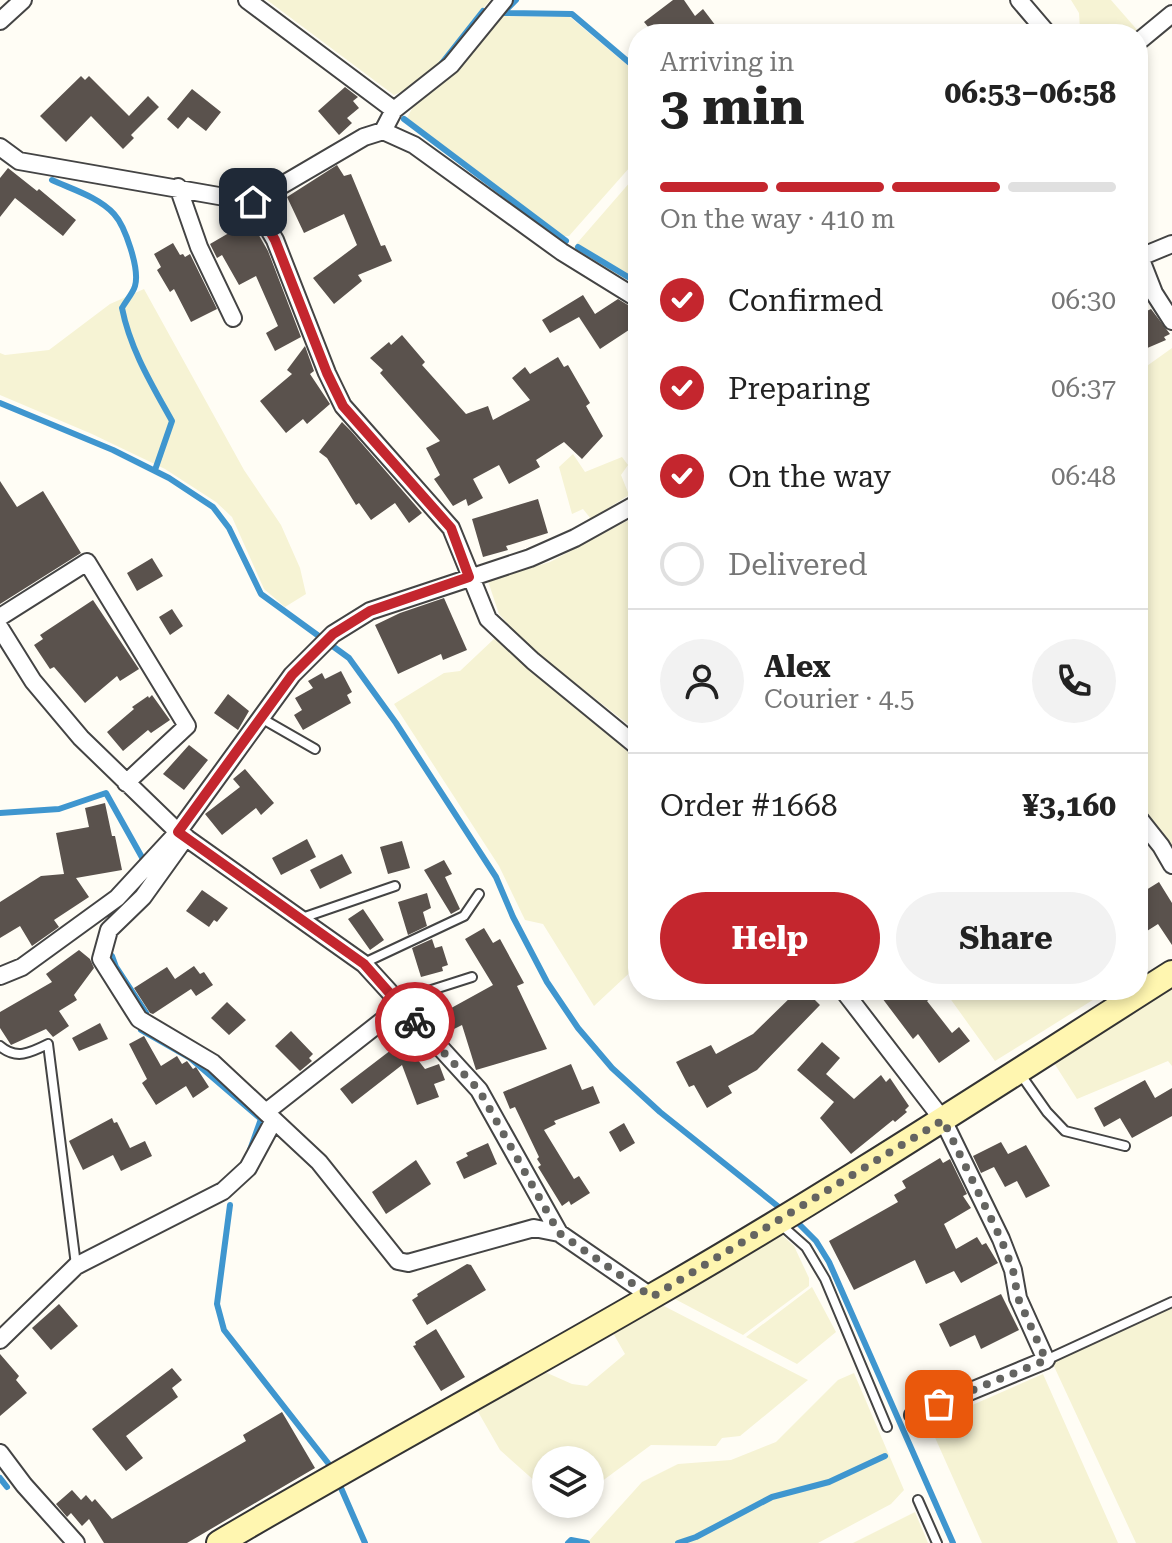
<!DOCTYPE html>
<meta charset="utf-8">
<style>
:root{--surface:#fff;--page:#f2f2f2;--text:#222;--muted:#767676;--line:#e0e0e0;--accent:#c4262e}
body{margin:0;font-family:"Roboto Serif",serif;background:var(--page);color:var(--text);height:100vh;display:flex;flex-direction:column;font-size:30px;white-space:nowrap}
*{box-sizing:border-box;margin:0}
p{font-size:26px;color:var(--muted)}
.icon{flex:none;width:44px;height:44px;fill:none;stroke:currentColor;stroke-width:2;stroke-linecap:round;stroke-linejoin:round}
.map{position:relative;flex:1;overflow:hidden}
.side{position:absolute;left:628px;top:24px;width:520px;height:976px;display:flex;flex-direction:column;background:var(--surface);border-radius:32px;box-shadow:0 4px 12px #0003}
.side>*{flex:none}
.controls{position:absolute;left:532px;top:1446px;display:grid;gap:16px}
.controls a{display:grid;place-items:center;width:72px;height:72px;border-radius:50%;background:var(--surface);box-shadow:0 4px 12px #0003;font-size:40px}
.pin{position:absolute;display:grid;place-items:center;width:68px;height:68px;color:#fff;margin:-34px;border-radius:16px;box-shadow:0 4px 12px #0006}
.courier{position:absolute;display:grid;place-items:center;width:80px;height:80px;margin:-40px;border:6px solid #c4262e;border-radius:50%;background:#fff;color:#222;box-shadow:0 2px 10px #0007}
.overview em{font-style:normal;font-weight:700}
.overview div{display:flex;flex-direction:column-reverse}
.overview{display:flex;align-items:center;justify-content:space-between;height:136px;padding:0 32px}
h1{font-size:52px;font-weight:700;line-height:60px}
.bar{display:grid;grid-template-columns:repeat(4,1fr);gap:12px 8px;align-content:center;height:96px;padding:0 32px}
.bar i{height:10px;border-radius:6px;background:var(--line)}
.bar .active{background:var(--accent)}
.bar p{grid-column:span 4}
.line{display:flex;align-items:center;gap:20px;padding:0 32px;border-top:2px solid var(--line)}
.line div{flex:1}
.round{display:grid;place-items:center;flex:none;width:84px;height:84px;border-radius:42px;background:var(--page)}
ol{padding:0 32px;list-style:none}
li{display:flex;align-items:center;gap:24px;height:88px}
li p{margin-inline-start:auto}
li .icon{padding:8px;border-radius:50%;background:var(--accent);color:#fff;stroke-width:4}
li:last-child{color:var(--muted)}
li i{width:44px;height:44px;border:4px solid var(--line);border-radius:50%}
.cta{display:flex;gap:16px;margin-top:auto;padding:16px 32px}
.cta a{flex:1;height:92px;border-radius:48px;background:var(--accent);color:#fff;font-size:32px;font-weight:700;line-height:92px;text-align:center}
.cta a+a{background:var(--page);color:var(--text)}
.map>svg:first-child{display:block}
</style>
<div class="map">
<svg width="1172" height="1543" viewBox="0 0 1172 1543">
<rect width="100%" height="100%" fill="#fffdf5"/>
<!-- farmland -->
<path fill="#f6f3d4" d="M267,0H490L433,70L405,90L394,95Z
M1071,0H1111L1139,32L1076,34L1080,30L1079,13Z
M498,16L570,17L638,74V158L569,236H563L407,118L415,103L437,89L458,67Z
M638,173V286L572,249Z
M144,289L244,470L281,525L300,568L306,594L285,607L264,589L232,517L216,502L165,469L92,434L0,395V353L5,355L49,350L110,304Z
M1172,348V850L1138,807V358L1144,368Z
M573,454L585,472L622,457L628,465L621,475L629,495L591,519L583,509L572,514L559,467Z
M638,515V732L529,647L499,614L488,581L550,562Z
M495,638L638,760V965L594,1006L543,924L525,920L499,866L394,704L444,673L460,671Z
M1172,986V1066L1168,1061L1077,1099L1054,1063Z
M944,990H1102L1104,993L995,1061Z
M781,1234L794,1246L809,1278V1286L743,1335L673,1298Z
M812,1287L836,1332L797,1364L746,1337Z
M660,1304L808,1380L740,1436L722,1438L716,1446L651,1445L590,1490V1460H546V1491L500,1450L477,1410L545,1372L572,1384L587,1386L625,1354L613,1333Z
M1172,1307V1543H1136L1052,1362Z
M854,1373L904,1490L891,1504L818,1543H587L642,1482L678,1464L731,1460L776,1442L838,1380Z
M1043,1374L1118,1543H982L929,1424Z
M915,1512L928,1543H853Z"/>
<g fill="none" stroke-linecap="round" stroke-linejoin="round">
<!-- stream -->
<path stroke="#3f96cf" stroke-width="6" d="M503,13L572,14L638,70
M503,13L516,0
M442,63L483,11
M404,119L566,241
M52,180C71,189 99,197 114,214C125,226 140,269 135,286C133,293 126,301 122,308C130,349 152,385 172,421L155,470
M578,247L638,283
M0,403L113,450L169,478L213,507L229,528L261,594L349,658L396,723L496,877L513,917L547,982L578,1028L612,1068L660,1112L785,1212
M0,813L59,809L106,793L144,861
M112,956L116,967L146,1013
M141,1030L190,1058L261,1119L250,1150
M230,1205L217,1304L224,1330L328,1463
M794,1219L816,1241L829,1262L953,1543
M0,1478L7,1487
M341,1488L365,1543
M568,1543L571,1540L587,1543
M678,1543L696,1537L772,1497L829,1482L885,1456"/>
</g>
<!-- building -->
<path fill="#5a524d" d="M673,0H684L695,16L703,9L722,34H654L644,22Z
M81,76L85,80L89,76L129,116L148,96L159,107L131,135L134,138L123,149L91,116L66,142L40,116Z
M345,87L358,97L353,101L359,108L347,118L352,123L339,135L318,111Z
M192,89L221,112L206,131L188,117L178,129L167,119Z
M337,165L344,176L351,174L381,246L385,245L392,261L358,275L362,281L334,304L313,278L357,245L344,214L304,233L287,197Z
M8,168L37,191L39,189L76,220L63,236L15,198L0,217V178Z
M249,218L268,251L301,337L275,351L266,333L278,326L256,276L239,285L222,255L217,258L210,244L234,230L232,228Z
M173,243L180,255L183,254L185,257L190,254L217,309L191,322L174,289L170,292L157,270L161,267L154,254Z
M583,295L595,314L618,299L636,310L638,324L600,349L579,317L550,333L542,320Z
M1151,309L1170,334L1164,337L1166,340L1145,349L1138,333V315Z
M402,335L425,362L422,365L466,414L488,406L493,420L530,400L512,378L525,367L530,374L558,357L564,367L568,365L590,403L586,406L603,436L582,459L564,442L536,460L540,467L509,484L499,465L473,479L483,498L468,506L466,499L453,506L434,479L440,475L426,448L440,441L380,373L383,370L370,358L389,342L391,345Z
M305,346L314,371L310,374L330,404L307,424L303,419L286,433L260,401L292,374L287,370Z
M342,422L351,431L422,513L409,523L395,503L371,520L359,503L356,505L327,458L319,452Z
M0,481L17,507L43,491L81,553L0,604Z
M538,499L548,533L506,546L508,550L483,557L472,519Z
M152,558L163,576L137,591L127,573Z
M444,598L467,650L443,660L441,654L398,674L375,625L400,613Z
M93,600L139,669L120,681L117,676L85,703L54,667L50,669L34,645L43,639L40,635Z
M172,609L183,626L170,635L159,617Z
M341,671L352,692L347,695L351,703L303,730L294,715L302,710L295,698L313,688L308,681L322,673L325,679Z
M228,694L249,711L238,730L214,713Z
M152,695L170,720L151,733L148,730L123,751L107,732L134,709L132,707L148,696L149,698Z
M189,745L208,760L184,790L163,774Z
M245,769L274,803L261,815L256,808L222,835L205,814L240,787L233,779Z
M105,803L112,836H115L122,870L76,878L89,897L54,920L59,927L32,946L20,926L0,938V902L41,876L64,874L56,833L89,827L85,808Z
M307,839L316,857L281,875L272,858Z
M402,841L410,868L388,874L380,847Z
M342,854L352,873L320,889L310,870Z
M444,860L452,874L445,877L460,909L451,914L424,870Z
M1159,882L1172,903V945L1158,924L1147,931L1138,917V895Z
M202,890L228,908L217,922L214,920L209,927L186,911Z
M427,893L431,908L423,912L427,926L408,935L398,902Z
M363,909L384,940L370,950L348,919Z
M484,928L493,943L500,939L524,983L517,986L547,1049L476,1070L462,1025L454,1029L444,1012L493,985L465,939Z
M432,939L435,948L442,946L448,965L442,967L443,971L421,977L412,948Z
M79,950L90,959L94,968L74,995L77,1000L59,1011L69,1026L53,1037L46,1029L11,1045L0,1028V1012L52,982L46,974Z
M194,966L200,974L204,972L213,985L196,996L191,989L153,1014L150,1013L134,988L167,967L175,979Z
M798,990H805L820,1005L757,1070L728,1086L732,1093L707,1108L694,1085L689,1087L676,1062L711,1045L716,1054L753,1034Z
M876,990H942L927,1001L952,1033L959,1027L970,1041L939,1063L918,1034L913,1039Z
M227,1002L246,1020L229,1035L211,1018Z
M100,1023L108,1039L79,1051L72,1038Z
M392,1027L425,1069L439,1064L445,1080L434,1084L439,1097L417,1105L402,1065L352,1104L340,1089L391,1050L389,1047L394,1043L390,1029Z
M291,1031L313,1054L309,1058L312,1061L300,1071L275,1046Z
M144,1036L161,1066L177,1056L182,1064L187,1061L193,1069L196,1067L209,1087L193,1098L186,1086L156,1105L142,1083L147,1079L129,1044Z
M822,1042L840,1058L826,1074L854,1099L881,1075L886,1082L890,1078L909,1106L905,1110L907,1112L895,1122L893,1120L851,1154L820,1118L834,1102L797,1070Z
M571,1064L582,1090L593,1086L600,1103L554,1121L556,1124L544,1130L574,1179L579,1176L590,1193L571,1205L569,1201L562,1206L538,1167L541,1165L537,1159L539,1157L515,1107L510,1109L503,1092Z
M1145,1080L1155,1098L1172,1088V1116L1132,1138L1120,1118L1104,1127L1094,1108Z
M112,1118L114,1123L117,1122L130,1148L145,1141L152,1156L121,1171L113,1155L83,1170L69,1141Z
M624,1123L635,1143L620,1152L609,1132Z
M1001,1142L1008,1154L1026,1145L1050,1186L1026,1198L1017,1181L1005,1187L994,1167L981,1173L973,1156Z
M488,1143L497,1164L464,1179L456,1162L468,1156L466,1153Z
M940,1158L943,1163L950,1159L967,1194L963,1196L971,1208L944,1224L956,1249L977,1237L982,1245L986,1243L998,1263L961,1283L954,1271L926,1284L915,1260L854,1290L829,1241L898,1202L894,1195L906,1188L902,1181Z
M416,1160L431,1184L386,1214L372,1192Z
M467,1264L471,1265L486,1290L427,1325L412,1300L418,1296L417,1294Z
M1001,1294L1019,1330L981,1349L975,1335L950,1347L939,1324Z
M59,1304L78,1326L51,1350L32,1328Z
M436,1329L465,1377L441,1391L413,1346L416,1345L415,1342Z
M0,1354L19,1376L16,1380L27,1393L0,1416Z
M172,1368L182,1380L172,1388L178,1397L126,1436L143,1458L126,1471L92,1429Z
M282,1412L315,1468L187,1543H104L89,1519L82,1526L71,1513L67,1517L56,1504L72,1490L81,1500L86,1495L92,1502L95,1499L112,1519L246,1441L243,1435Z"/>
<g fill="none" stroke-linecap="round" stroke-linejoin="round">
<defs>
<path id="lane" d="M261,718L315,749
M302,918L395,886
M364,963L464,916L479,894
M397,1001L472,977
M0,1046C16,1060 30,1053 48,1044L76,1265
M1021,1075L1047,1112L1065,1131L1125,1146
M780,1224L806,1247L825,1279L887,1427
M1046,1360L1172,1302
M918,1500L937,1543"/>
<path id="street" d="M247,0L394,110
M1019,0L1048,34
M0,21L23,0
M1138,42L1172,14
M383,131L414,145L562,252L638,299
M0,147L19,161L253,202L364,137L383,131L394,110L451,65L504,0
M178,187L199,247L233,318
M253,202L275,240L327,373L343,406L451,528L488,619L533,661L638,747
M1138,252L1154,293L1172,321
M1138,258L1172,244
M0,617L87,562L187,726L126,783
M0,628L33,681L81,738L178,832L364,964L479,1090L559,1233
M1138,817L1161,846L1172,865
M186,837L143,897L109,930L101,959L139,1019L213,1063L319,1162L398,1261L408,1263L534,1228L559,1233L652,1297
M0,976L22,967L117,898L178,832L292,675L333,634L370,611L530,558L575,538L638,503
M843,990L943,1120L1001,1239L1013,1270L1018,1298L1046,1360L913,1415
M266,1112L401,1006
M0,1340L76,1266L223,1191L248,1168L274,1120
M0,1453L24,1485L76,1543"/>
<path id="secondary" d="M219,1543C361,1459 506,1381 649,1298C827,1196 999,1083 1172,973"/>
</defs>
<!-- lane casing -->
<use href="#lane" stroke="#444" stroke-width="12"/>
<!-- street casing -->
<use href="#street" stroke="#444" stroke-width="20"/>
<!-- secondary casing -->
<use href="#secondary" stroke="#333" stroke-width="28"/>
<!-- lane -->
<use href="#lane" stroke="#fff" stroke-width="8"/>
<!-- street -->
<use href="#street" stroke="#fff" stroke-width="16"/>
<!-- secondary -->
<use href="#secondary" stroke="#fff6b0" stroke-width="24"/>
</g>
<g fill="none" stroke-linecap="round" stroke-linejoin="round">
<!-- done -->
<path stroke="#646461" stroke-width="8" stroke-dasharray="0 14.4" d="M415,1022L479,1090L559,1233L652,1297L943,1120L1001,1239L1013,1270L1018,1298L1046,1360L939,1404"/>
<!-- route -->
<path stroke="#c4262e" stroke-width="10" d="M253,202L275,240L327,373L343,406L451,528L469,577L370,611L333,634L292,675L178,832L364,964L415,1022"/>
</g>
</svg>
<div class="controls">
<a><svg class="icon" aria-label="layers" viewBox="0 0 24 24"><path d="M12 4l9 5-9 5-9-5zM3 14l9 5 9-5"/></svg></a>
</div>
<div class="pin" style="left:939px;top:1404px;background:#ea580c"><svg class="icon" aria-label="bag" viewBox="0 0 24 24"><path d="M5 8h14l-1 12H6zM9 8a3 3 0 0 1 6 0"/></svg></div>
<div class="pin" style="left:253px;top:202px;background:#1f2937"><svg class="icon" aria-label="home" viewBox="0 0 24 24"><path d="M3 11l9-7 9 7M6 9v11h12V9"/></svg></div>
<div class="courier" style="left:415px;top:1022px"><svg class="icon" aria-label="bike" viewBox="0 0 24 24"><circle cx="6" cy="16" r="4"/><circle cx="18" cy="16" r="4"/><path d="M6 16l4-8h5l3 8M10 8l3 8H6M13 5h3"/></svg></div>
<section class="side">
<div class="overview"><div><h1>3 min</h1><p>Arriving in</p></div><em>06:53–06:58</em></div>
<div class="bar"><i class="active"></i><i class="active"></i><i class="active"></i><i></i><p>On the way · 410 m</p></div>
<ol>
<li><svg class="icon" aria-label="check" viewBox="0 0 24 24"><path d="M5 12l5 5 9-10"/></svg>Confirmed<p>06:30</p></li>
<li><svg class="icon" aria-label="check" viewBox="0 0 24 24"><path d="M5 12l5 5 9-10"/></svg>Preparing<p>06:37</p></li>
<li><svg class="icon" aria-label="check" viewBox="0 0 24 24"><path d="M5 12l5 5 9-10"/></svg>On the way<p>06:48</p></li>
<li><i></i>Delivered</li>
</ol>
<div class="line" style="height:144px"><a class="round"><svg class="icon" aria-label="person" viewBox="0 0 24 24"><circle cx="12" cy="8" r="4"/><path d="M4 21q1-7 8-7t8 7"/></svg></a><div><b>Alex</b><p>Courier · 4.5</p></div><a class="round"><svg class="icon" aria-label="phone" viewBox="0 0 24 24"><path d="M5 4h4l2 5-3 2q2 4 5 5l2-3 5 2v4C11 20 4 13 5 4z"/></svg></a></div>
<div class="line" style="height:104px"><div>Order #1668</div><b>¥3,160</b></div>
<div class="cta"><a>Help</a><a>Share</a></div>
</section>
</div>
